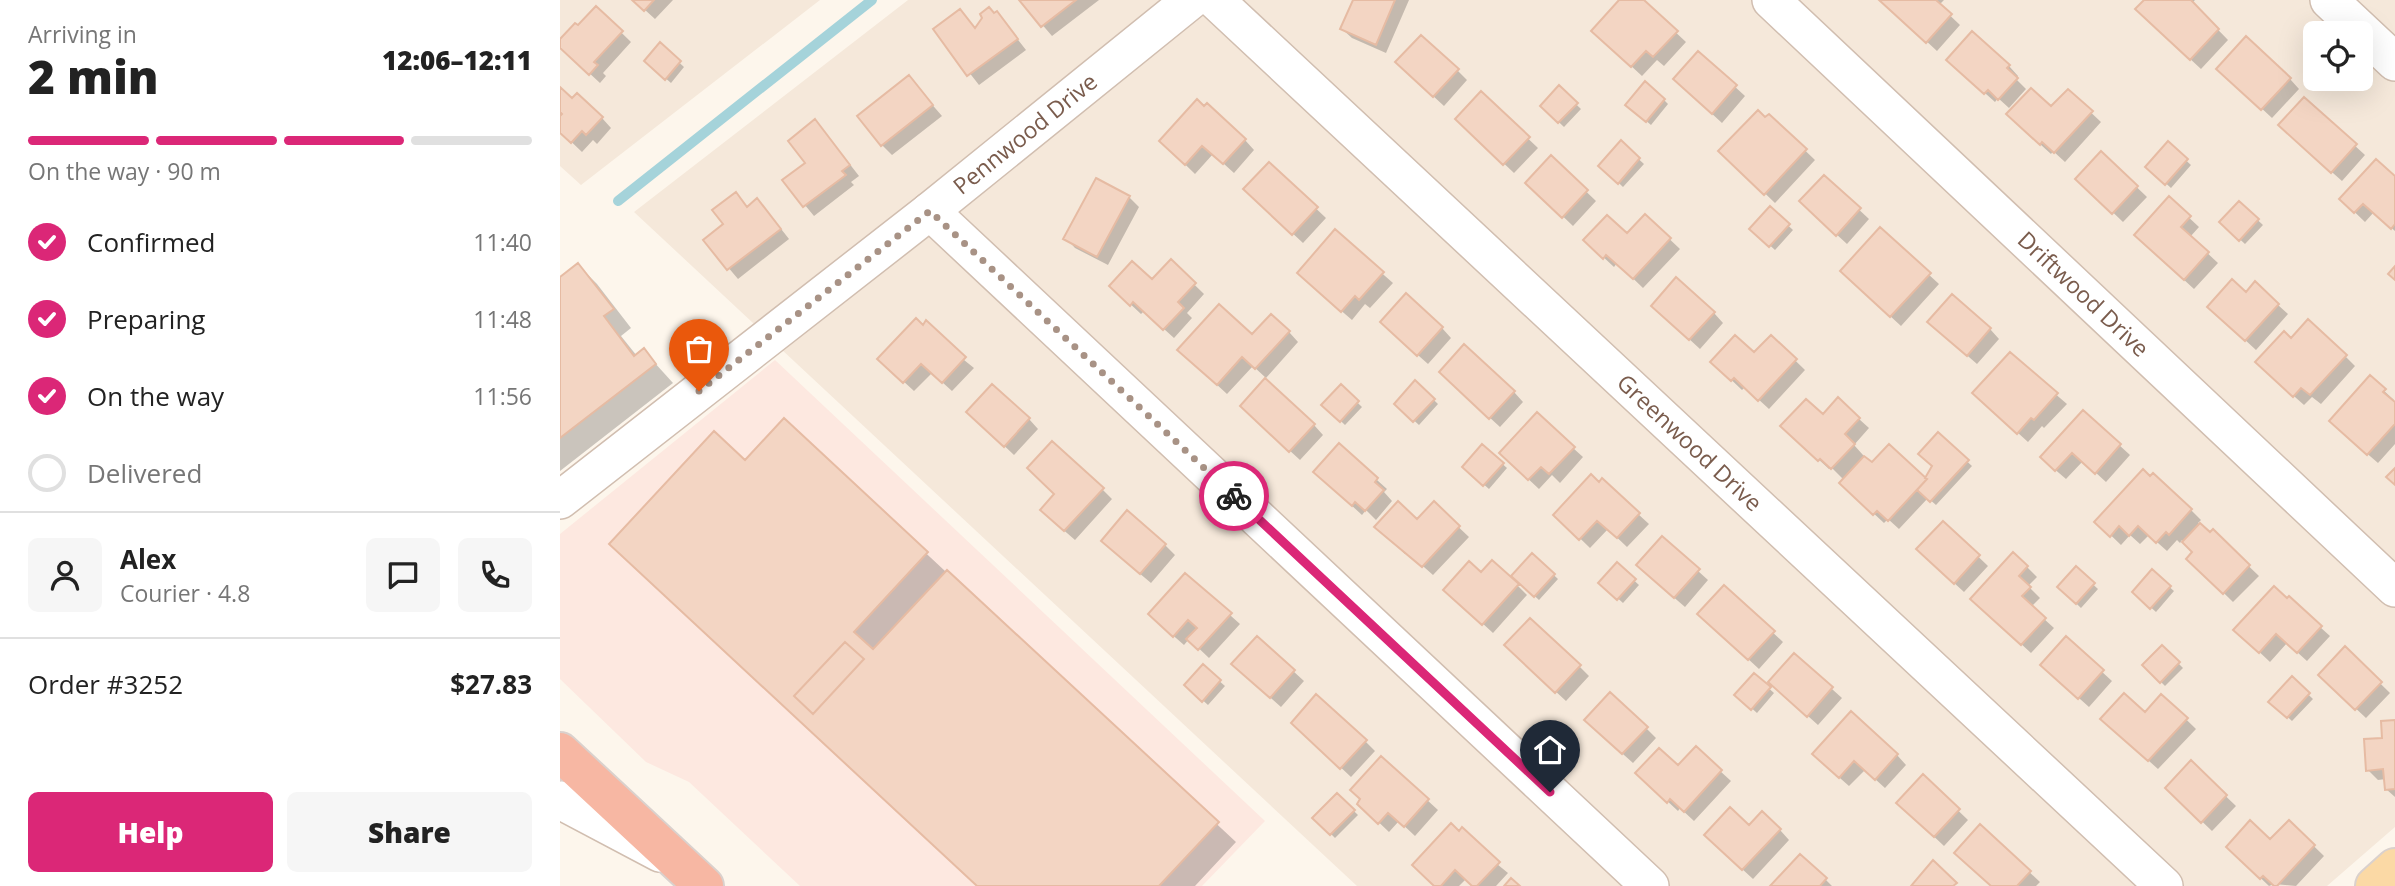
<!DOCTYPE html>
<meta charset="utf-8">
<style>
:root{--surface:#fff;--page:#f6f6f6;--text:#222;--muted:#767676;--line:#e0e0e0;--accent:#db2777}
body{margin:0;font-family:"Open Sans",sans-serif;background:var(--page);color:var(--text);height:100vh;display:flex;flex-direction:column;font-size:26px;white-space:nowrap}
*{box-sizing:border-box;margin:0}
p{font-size:23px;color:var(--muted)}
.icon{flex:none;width:38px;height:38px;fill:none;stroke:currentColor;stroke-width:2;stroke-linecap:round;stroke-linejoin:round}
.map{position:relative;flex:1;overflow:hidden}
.side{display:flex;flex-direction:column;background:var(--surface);width:560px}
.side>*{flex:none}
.tools{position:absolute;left:1743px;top:21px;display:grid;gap:14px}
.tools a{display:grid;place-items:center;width:70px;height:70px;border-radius:10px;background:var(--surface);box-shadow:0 7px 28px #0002;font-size:35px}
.pin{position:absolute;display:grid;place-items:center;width:60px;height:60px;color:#fff;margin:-72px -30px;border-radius:50% 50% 50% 0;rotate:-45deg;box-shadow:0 0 7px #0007}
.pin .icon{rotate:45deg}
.courier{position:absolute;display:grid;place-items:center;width:70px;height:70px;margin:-35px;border:5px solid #db2777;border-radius:50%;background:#fff;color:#222;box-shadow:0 2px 9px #0007}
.headline em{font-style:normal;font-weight:800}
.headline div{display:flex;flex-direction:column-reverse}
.headline{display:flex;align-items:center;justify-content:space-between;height:119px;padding:0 28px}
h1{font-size:46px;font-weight:800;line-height:52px}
.bar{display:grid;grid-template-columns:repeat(4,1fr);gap:10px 7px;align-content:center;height:84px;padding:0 28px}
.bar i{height:9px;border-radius:5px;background:var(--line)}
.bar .on{background:var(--accent)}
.bar p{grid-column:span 4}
.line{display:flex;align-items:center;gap:18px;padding:0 28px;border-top:2px solid var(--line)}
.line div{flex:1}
.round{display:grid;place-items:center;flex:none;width:74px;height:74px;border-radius:10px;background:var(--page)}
ol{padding:0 28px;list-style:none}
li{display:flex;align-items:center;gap:21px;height:77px}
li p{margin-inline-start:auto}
li .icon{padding:7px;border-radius:50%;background:var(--accent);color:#fff;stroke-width:4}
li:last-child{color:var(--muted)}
li i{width:38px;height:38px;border:4px solid var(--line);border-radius:50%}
.primary-button{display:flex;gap:14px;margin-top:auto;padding:14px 28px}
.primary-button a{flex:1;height:80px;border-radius:10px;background:var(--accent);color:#fff;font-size:28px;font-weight:800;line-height:80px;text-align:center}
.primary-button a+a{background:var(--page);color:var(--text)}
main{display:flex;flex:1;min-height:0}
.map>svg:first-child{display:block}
</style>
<main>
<section class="side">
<div class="headline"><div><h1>2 min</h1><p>Arriving in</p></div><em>12:06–12:11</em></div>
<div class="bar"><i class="on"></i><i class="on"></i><i class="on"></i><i></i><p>On the way · 90 m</p></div>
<ol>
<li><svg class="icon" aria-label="check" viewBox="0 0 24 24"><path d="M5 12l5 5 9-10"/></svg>Confirmed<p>11:40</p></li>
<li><svg class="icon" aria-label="check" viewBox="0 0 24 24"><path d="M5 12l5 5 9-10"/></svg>Preparing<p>11:48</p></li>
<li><svg class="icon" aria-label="check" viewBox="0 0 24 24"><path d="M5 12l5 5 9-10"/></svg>On the way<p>11:56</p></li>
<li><i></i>Delivered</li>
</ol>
<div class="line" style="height:126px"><a class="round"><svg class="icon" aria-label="person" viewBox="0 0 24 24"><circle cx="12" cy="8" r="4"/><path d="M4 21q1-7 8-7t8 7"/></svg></a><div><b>Alex</b><p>Courier · 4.8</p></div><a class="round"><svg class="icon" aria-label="chat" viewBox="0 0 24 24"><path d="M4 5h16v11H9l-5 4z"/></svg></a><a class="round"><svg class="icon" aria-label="phone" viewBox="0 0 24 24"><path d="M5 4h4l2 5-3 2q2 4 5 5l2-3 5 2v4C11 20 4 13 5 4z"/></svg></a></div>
<div class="line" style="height:91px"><div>Order #3252</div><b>$27.83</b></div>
<div class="primary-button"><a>Help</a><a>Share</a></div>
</section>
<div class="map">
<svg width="1835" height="886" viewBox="0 0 1835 886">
<rect width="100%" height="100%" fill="#fdf6ec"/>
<!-- residential -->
<path fill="#f5e8da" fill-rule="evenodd" d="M0,0H260L21,185L0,166Z
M348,0H1835V827L1767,886H797L74,212ZM1755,33H1801V79H1755Z"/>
<!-- commercial -->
<path fill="#fde8e0" d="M215,360L705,821L642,886H240L129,782L86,762L0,679V534Z"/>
<!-- shadow -->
<path fill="#0003" d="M74,0H113L95,19Z
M461,0H539L492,36Z
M795,0H849L826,53L792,38L782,29Z
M1061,0H1081L1126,42L1104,66L1097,60L1082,76L1043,40Z
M1322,0H1384L1379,5L1400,25L1377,51Z
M1586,0H1635L1632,3L1668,40L1641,69L1587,19Z
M36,8L71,42L43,73L46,76L40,83L0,46V42L18,28Z
M400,11L416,29L437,13L466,50L419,85L376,30Z
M100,45L124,67L111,83L86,61Z
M1138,53L1185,96L1162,123L1125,89Z
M1449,66L1458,76L1456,79L1466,89L1449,108L1438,98L1435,102L1398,69Z
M897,70L907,80L884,106L847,72Z
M349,78L382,116L332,155L322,145Z
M1669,78L1730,79L1739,89L1712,118Z
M999,88L1021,109L1004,127L982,106Z
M0,90L42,118L51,128L37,144L33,140L22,152L0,131Z
M1508,91L1541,122L1505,162L1493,151L1491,154L1458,124L1491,109Z
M921,94L978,148L954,173L897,119Z
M1744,99L1805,155L1782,181L1730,135Z
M1104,100L1108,104L1091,125L1072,109Z
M1209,116L1255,160L1215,203L1161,151Z
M264,131L299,176L291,182L294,185L254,216L225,181L247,164Z
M685,140L694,150L674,173L653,154L635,174L601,141Z
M1061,143L1084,164L1063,187L1040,165Z
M1608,144L1631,165L1611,188L1588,167Z
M1541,153L1587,197L1563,222L1518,179Z
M991,158L1036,201L1013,226L967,182Z
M709,164L766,218L743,243L685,189Z
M1264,177L1309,219L1287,244L1251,211Z
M1835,178V231L1814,212L1805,222L1781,199Z
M176,194L188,208L207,211L229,239L178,279L145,240L166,224Z
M569,197L579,207L548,265L515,248L506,238Z
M1609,199L1639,227L1630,237L1658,263L1634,289L1586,245Z
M1679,203L1703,225L1685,244L1661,222Z
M1210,209L1233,230L1215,250L1192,229Z
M1085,216L1120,249L1083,288L1057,263L1054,267L1025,240L1067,236Z
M1320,230L1379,284L1341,326L1292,281Z
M775,232L833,283L810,308L805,304L792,320L749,283Z
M611,262L644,294L627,313L632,318L614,338L584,311L581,314L551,286L592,282Z
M18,265L37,284L71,328L61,336L77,356L84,351L113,383L0,471V279Z
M1718,305L1728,314L1696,350L1659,316Z
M1154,313L1163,323L1140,349L1103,315Z
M363,327L414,368L392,391L372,373L354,391L330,369Z
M882,328L891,338L868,364L832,332Z
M1430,329L1439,339L1417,364L1379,331Z
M729,332L738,342L706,378L693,366L667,394L630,360Z
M1211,337L1245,370L1209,409L1185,387L1182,390L1162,371L1194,355Z
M1731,340L1785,356L1795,366L1761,404L1752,397L1744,405L1707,372Z
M1450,355L1507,404L1484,428L1482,426L1468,442L1425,403Z
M1810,378L1834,400L1832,402L1835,404V444L1818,463L1781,431Z
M891,382L954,392L963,402L940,427Z
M856,383L878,404L859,425L836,404Z
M781,387L802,407L785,425L764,405Z
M1523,412L1570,455L1546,482L1523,461L1506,479L1492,467Z
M692,416L754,425L763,435L740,460Z
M1263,416L1299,419L1309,428L1294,445L1312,465L1329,446L1366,480L1374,466L1378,435L1412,466L1376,505L1368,498L1339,529L1328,519L1324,523L1281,483L1284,480L1271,467L1269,469L1233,436Z
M469,419L478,429L454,455L418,421Z
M224,421L676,842L635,886H418L185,462Z
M779,446L827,489L824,492L832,501L816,520L806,510L802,515L765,481Z
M922,446L947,468L929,489L904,467Z
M1013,448L1023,457L1000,483L992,475L979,489L951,463Z
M1042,481L1089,524L1067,547L1048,529L1030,548L996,515Z
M542,489L552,499L515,540L492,520L497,494Z
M874,504L909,537L873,575L847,552L845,554L817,527L857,522Z
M1631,510L1641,520L1638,523L1650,535L1653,532L1699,576L1673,602L1629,559L1635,552L1622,540L1620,543L1617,540L1607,551L1589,535L1580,544L1570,535L1561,545L1537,522Z
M1383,523L1428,566L1404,592L1368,559Z
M605,545L615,555L591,583L553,551Z
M972,555L998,579L979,600L953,576Z
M1057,565L1079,585L1063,603L1041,583Z
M1467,567L1477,577L1468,586L1480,598L1471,607L1494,628L1471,653L1422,608Z
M1516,569L1538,589L1521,608L1499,587Z
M1138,571L1148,580L1125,607L1088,575Z
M1592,572L1614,591L1596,612L1574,592Z
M625,575L680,624L649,658L629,639L624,645L600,624Z
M921,575L957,585L967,595L933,633L896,599Z
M1164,587L1223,642L1199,669L1149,623Z
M1760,627L1770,636L1747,661L1727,643L1710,662L1676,630Z
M697,638L744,681L721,707L683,673Z
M1506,639L1552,681L1529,707L1492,674Z
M1602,647L1623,668L1605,686L1584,665Z
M1785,649L1830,693L1806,718L1760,675Z
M956,655L1019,666L1029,676L1006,701Z
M1234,655L1282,698L1258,725L1220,691Z
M643,667L665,686L648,705L626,685Z
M1194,675L1214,693L1197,713L1177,695Z
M1732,679L1753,699L1732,721L1711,702Z
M1602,696L1636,729L1598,769L1553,729L1585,715Z
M1835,722V797L1826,789V779L1818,780L1808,770Z
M1086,728L1096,738L1073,763L1036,730Z
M743,732L805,741L815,751L791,777Z
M1136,749L1171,781L1134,821L1120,808L1118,811L1077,773L1119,768Z
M1337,755L1346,765L1325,788L1305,770L1289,786L1264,764Z
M821,758L878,810L855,836L839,821L829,832L809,813Z
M1631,763L1676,806L1652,831L1607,788Z
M1363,777L1408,820L1384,846L1348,812Z
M777,795L798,815L775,838L755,818Z
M1729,822L1764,856L1736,886L1714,884L1709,886L1668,847L1710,842Z
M1421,827L1480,882L1476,886H1432Z
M1220,830L1229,840L1193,879L1156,845Z
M899,833L948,873L936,886H914L906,879L899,886H876Z
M1240,856L1266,880L1272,886H1213Z"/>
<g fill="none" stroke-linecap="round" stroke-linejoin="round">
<!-- stream -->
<path stroke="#a5d3da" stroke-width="10" d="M58,201L312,0"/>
</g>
<!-- building -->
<path fill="#f3d5c3" stroke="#e6bba3" stroke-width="2" fill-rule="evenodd" d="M72,0H94L84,11Z
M459,0H516L481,27Z
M793,0H835L816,45L780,29Z
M1059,0H1084L1118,31L1093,57L1086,51L1071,67L1031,31Z
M1319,0H1376L1392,14L1366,43Z
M1584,0H1631L1659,29L1630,60L1575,9Z
M36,6L63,31L34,62L38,65L29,75L0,48V39L15,23L18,25Z
M429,7L434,13L437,11L458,39L407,76L373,29L400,9L415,28L422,18L420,14Z
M1412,31L1450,65L1447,68L1458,78L1438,100L1428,90L1424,94L1386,60Z
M861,35L899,69L873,97L835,62Z
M1686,36L1731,78L1701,110L1656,69Z
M100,42L121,61L105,80L84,61Z
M1138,51L1177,85L1152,114L1113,79Z
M349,75L373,105L321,146L297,116Z
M1085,81L1105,99L1086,122L1065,105Z
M999,85L1018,103L998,123L980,106Z
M0,87L12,98L17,93L43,117L26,135L22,131L11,143L0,133V116L2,114L0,112Z
M1471,88L1491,106L1508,89L1533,111L1494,153L1482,142L1480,145L1446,114Z
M921,91L970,137L943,165L895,119Z
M1744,97L1797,144L1771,173L1718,125Z
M637,99L644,106L647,103L686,139L663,164L642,146L625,165L599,141Z
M1198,110L1205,117L1209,114L1247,149L1204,195L1158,151Z
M255,119L290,165L282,171L286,175L243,207L222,180L245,163L228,141Z
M1061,140L1080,158L1058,184L1038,166Z
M1608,141L1628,159L1605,185L1585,167Z
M1541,151L1578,186L1552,214L1515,179Z
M991,155L1028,190L1002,218L965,183Z
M1816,159L1835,176V224L1831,229L1803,204L1794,213L1779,199Z
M709,162L758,207L732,235L683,189Z
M1264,175L1301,208L1276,236L1239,201Z
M536,178L570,196L537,257L503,239Z
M176,192L187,207L197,198L221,229L167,270L143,240L163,224L152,210Z
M1609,196L1631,216L1621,227L1649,252L1624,280L1574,235Z
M1679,201L1699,219L1679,241L1659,222Z
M1210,206L1230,224L1209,247L1189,229Z
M1085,214L1111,238L1073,279L1046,255L1043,259L1023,240L1047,215L1067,233Z
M1320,227L1371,273L1330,317L1280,271Z
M775,229L824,272L799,300L795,296L781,312L737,273Z
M611,259L636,283L618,302L624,308L603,330L573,302L570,306L549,286L572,261L592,279Z
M18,263L54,309L44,316L74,356L84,348L96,364L0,438V277Z
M1835,266V280L1828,274Z
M1116,277L1155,312L1129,340L1091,306Z
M1672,279L1686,292L1695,281L1719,304L1685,341L1647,307Z
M846,293L883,327L857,356L820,322Z
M1392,294L1431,328L1407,356L1367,322Z
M659,304L692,334L711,314L730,331L695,369L682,357L657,385L617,350Z
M356,318L363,325L366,320L406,357L382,383L361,364L343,383L317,359Z
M1748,319L1787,355L1750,395L1741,388L1733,397L1695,362L1724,331L1731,338Z
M1175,335L1194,352L1211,335L1237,359L1198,401L1174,378L1171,381L1150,362Z
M904,344L955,391L929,419L879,372Z
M1450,352L1498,393L1474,420L1471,418L1457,434L1412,393Z
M1810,375L1826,389L1823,392L1835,402V424L1807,455L1769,421Z
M705,378L755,424L729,452L680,406Z
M855,380L875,399L853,422L834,404Z
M432,384L470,418L444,447L406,412Z
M781,384L799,401L780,422L761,405Z
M1278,397L1300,418L1285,434L1295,444L1271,469L1260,459L1258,461L1220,426L1246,399L1263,414Z
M1523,410L1561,444L1535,474L1512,453L1495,471L1480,457Z
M977,412L1015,447L989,474L981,467L968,480L939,453Z
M224,418L368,552L294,632L313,649L387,570L659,822L599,886H417L49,544L154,431L185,460ZM285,642L304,659L253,714L234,696Z
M1378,432L1409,460L1370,502L1357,490L1367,479L1365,478L1372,466L1358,454Z
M492,441L544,488L504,531L480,510L494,494L467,468Z
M779,443L818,478L815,482L824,490L805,511L795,502L792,506L753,472Z
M922,444L944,463L923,486L902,467Z
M1329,444L1367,479L1328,521L1317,511L1313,515L1279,483L1304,456L1312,462Z
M1835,468V485L1826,477Z
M1583,469L1590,476L1593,473L1632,509L1609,535L1606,532L1596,543L1578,526L1569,536L1559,526L1550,537L1534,522Z
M1031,474L1039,482L1042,478L1080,513L1057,538L1037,521L1019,540L993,515Z
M838,501L857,519L874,501L900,526L862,567L814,527Z
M567,510L606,544L580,574L541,541Z
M1383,521L1420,555L1394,584L1356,549Z
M1640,523L1650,532L1653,529L1690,565L1663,594L1626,559L1632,552L1622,542Z
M1102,536L1140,569L1114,598L1076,565Z
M1453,552L1468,566L1459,576L1471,587L1462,596L1486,618L1461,645L1410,599Z
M972,553L995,574L974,597L951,576Z
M932,560L959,584L922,625L883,590L909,561L921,572Z
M1057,562L1076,579L1057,600L1038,583Z
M1516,566L1535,583L1516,604L1497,587Z
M1592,569L1611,586L1590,609L1572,592Z
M625,573L672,613L638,650L626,639L637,628L628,620L613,637L588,614Z
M1164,585L1215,631L1188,660L1137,614Z
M1714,586L1727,598L1729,596L1762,626L1737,653L1716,634L1699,653L1673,630Z
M970,618L1021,665L995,693L944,645Z
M697,636L735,670L710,698L671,664Z
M1506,636L1544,670L1518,699L1480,665Z
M285,642L304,659L253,714L234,696Z
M1602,645L1620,662L1600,683L1582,665Z
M1785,646L1822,682L1795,710L1758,675Z
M1234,653L1273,687L1247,717L1208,682Z
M643,664L661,680L642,702L624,685Z
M1194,673L1211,687L1191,710L1174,695Z
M1732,676L1750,693L1727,718L1708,702Z
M1050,692L1088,727L1062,754L1024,720Z
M1564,693L1585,712L1601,694L1628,718L1588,761L1540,719Z
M756,694L807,740L780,769L731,723Z
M1291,711L1338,754L1315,780L1294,761L1279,778L1252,754Z
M1835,720V789L1825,790L1823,769L1806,771L1804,739L1822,738L1821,721Z
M1136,746L1162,770L1124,812L1110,799L1107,803L1075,773L1099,748L1118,765Z
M821,756L869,799L844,827L828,813L818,824L797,804L800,799L790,790Z
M1631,760L1667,795L1641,823L1605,788Z
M1363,774L1400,809L1374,837L1336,803Z
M777,793L795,810L770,835L752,818Z
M1170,807L1189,825L1202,811L1221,829L1182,870L1144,835Z
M1690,820L1710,839L1729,820L1755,845L1717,886H1714L1703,876L1700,879L1666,847Z
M891,823L899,831L902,827L940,862L917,886H912L895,870L881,886H874L852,865Z
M1420,824L1471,871L1457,886H1431L1394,853Z
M1240,854L1267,878L1260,886H1210Z
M1373,860L1397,883L1393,886H1351Z
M951,878L960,886H944Z"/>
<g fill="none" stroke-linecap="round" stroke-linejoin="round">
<defs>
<g id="minor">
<path id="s1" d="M655,0L1604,886"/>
<path id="s2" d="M1211,0L1835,588"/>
<path d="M1769,0L1835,62"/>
<path d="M370,211L1090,886"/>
<path id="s3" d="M0,500L370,211L631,0"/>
<path d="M0,800L100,853"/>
</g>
<path id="major" d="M1815,886L1835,868"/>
<path id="highway" d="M0,752L144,886"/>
</defs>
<!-- minor casing -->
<use href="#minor" stroke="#d1beb0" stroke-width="40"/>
<!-- major casing -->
<use href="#major" stroke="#dad1cd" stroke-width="42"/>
<!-- highway casing -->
<use href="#highway" stroke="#dad1cd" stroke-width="42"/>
<!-- minor -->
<use href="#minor" stroke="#fff" stroke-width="37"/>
<!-- major -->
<use href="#major" stroke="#fbd9a5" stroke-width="38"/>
<!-- highway -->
<use href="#highway" stroke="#f7b7a3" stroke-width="38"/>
</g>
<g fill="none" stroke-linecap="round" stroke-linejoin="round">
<!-- done -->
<path stroke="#a89285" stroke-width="7" stroke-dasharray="0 12.6" d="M139,391L370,211L674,496"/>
<!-- route -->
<path stroke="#db2777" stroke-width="9" d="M674,496L990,792"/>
</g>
<g text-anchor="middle" stroke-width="5" stroke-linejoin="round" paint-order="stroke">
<!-- street labels -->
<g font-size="23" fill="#7a5c4d" stroke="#fffaf3">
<text dy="8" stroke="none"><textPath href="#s3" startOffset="592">Pennwood Drive</textPath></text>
<text dy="8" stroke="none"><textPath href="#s2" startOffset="429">Driftwood Drive</textPath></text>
<text dy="8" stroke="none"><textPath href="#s1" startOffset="649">Greenwood Drive</textPath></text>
</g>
</g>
</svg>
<div class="tools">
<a><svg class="icon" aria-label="locate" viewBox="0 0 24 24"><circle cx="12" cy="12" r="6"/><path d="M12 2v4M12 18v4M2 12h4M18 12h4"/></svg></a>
</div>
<div class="pin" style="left:139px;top:391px;background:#ea580c"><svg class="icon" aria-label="bag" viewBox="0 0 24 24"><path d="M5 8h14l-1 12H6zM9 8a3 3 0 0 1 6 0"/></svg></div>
<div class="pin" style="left:990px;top:792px;background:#1f2937"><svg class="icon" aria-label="home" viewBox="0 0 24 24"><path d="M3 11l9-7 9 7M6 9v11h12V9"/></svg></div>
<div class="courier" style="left:674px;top:496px"><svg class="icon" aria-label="bike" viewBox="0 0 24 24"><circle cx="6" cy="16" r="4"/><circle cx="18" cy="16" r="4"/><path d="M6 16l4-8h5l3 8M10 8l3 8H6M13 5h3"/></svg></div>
</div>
</main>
